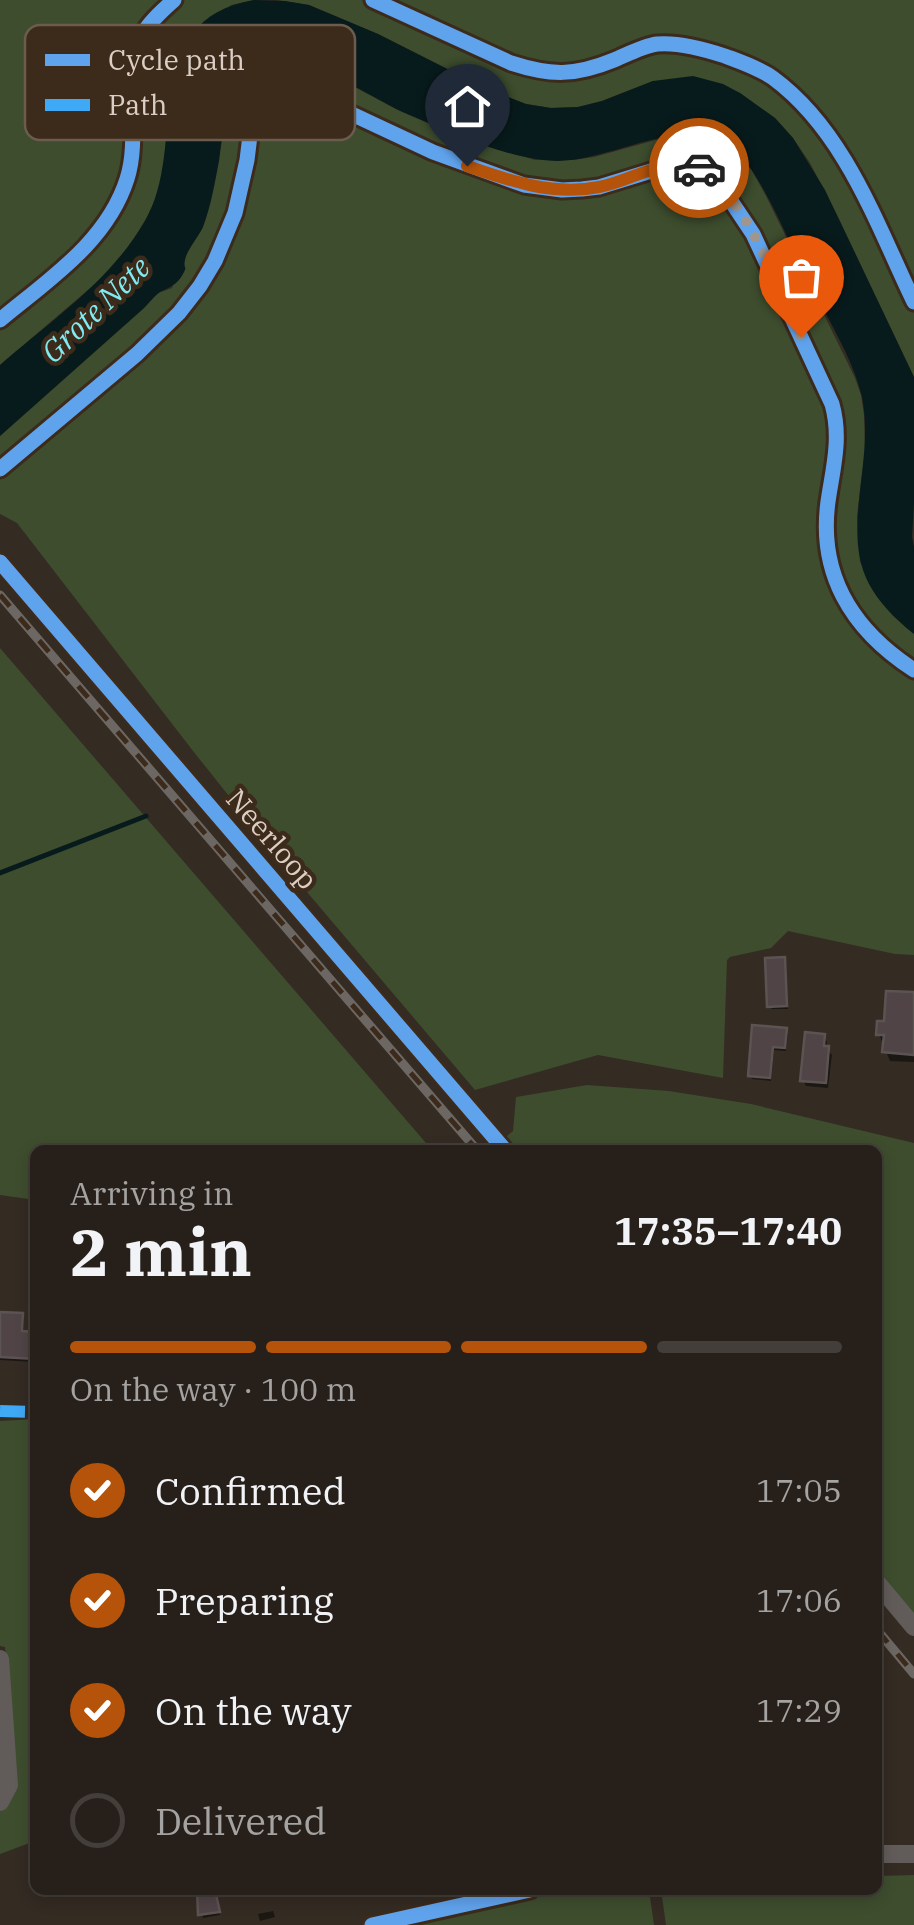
<!DOCTYPE html>
<meta charset="utf-8">
<style>
:root{--surface:#27201a;--page:#332d27;--text:#f1f3f6;--muted:#a4a3a2;--line:#433e39;--accent:#b45309}
body{margin:0;font-family:"IBM Plex Serif",serif;background:var(--page);color:var(--text);height:100vh;display:flex;flex-direction:column;font-size:38px;white-space:nowrap}
*{box-sizing:border-box;margin:0}
p{font-size:32px;color:var(--muted)}
.icon{flex:none;width:55px;height:55px;fill:none;stroke:currentColor;stroke-width:2;stroke-linecap:round;stroke-linejoin:round}
.map{position:relative;flex:1;overflow:hidden}
.panel{position:absolute;left:30px;top:1145px;width:852px;height:750px;display:flex;flex-direction:column;background:var(--surface);border-radius:15px;box-shadow:0 5px 15px #0003,0 0 0 2px var(--line)}
.panel>*{flex:none}
.pin{position:absolute;display:grid;place-items:center;width:85px;height:85px;color:#fff;margin:-102px -42px;border-radius:50% 50% 50% 0;rotate:-45deg;box-shadow:0 0 10px #0007}
.pin .icon{rotate:45deg}
.courier{position:absolute;display:grid;place-items:center;width:100px;height:100px;margin:-50px;border:8px solid #b45309;border-radius:50%;background:#fff;color:#222;box-shadow:0 2px 12px #0007}
.summary em{font-style:normal;font-weight:800}
.summary div{display:flex;flex-direction:column-reverse}
.summary{display:flex;align-items:center;justify-content:space-between;height:170px;padding:0 40px}
h1{font-size:65px;font-weight:800;line-height:75px}
.bar{display:grid;grid-template-columns:repeat(4,1fr);gap:15px 10px;align-content:center;height:120px;padding:0 40px}
.bar i{height:12px;border-radius:8px;background:var(--line)}
.bar .active{background:var(--accent)}
.bar p{grid-column:span 4}
ol{padding:0 40px;list-style:none}
li{display:flex;align-items:center;gap:30px;height:110px}
li p{margin-inline-start:auto}
li .icon{padding:10px;border-radius:50%;background:var(--accent);color:#fff;stroke-width:4}
li:last-child{color:var(--muted)}
li i{width:55px;height:55px;border:5px solid var(--line);border-radius:50%}
.map>svg:first-child{display:block}
</style>
<div class="map">
<svg width="914" height="1925" viewBox="0 0 914 1925">
<rect width="100%" height="100%" fill="#342b23"/>
<!-- green -->
<path fill="#3e4d2e" d="M0,0H254L231,5L181,55L171,82L163,173L157,196L147,217L131,243L109,272L0,365Z
M277,0H914V377L838,217L810,163L793,138L775,118L740,93L653,81L602,101L578,107L551,108L526,104L483,87L378,34L309,5Z
M266,52L290,57L315,66L396,109L496,148L535,160H574L594,157L674,135L694,134L720,141L735,153L751,169L766,196L855,378L861,395L864,415L865,451L857,516L860,562L892,615L914,634V955L895,954L788,931L771,948L730,957L727,960L723,1078L598,1055L475,1090L284,865L193,751L17,523L0,514V436L144,308L158,293L172,288L185,257L202,228L208,209L224,132L227,85L239,60L246,54Z
M0,648L432,1150H35V1200L0,1195Z
M587,1085L669,1091L751,1104L914,1143V1620L878,1578V1150H512L503,1139L513,1131L516,1097Z
M35,1419V1841L0,1854V1809L11,1799L14,1748L5,1647L0,1646V1421Z
M914,1875V1925H666L661,1890H878V1876Z
M561,1890H649L654,1925H401Z"/>
<!-- water -->
<path fill="#081b1c" d="M254,0L285,1L309,5L378,34L483,87L526,104L551,108L578,107L602,101L653,81L693,76L723,84L740,93L775,118L793,138L825,190L914,377V503L912,537L914,547V634C851,583 853,549 862,473C865,448 867,422 862,397C853,358 826,316 808,280C790,245 775,206 753,172C746,161 732,148 720,141C676,119 608,161 558,161C509,160 452,133 407,114C376,101 269,29 240,59C221,79 224,132 219,161C215,182 211,206 203,227C198,238 187,249 185,260C183,270 188,265 183,274C177,285 170,287 160,292C154,296 149,303 144,308L0,436V365C52,320 110,281 145,221C189,146 136,20 254,0Z"/>
<!-- shadow -->
<path fill="#0007" d="M784,960L786,964L788,1009H772L770,1006Z
M914,995V1062L890,1061L879,1034Z
M785,1031L788,1034L786,1051L774,1050L771,1081L752,1079L750,1076Z
M824,1036L827,1042L826,1048L832,1055L828,1088L806,1086L803,1080Z
M0,1315H22L24,1319L23,1334L35,1335V1362L0,1360Z
M199,1890H214L220,1915L203,1918Z
M273,1911L275,1917L260,1921L258,1914Z"/>
<g fill="none" stroke-linecap="round" stroke-linejoin="round">
<!-- stream -->
<path stroke="#081b1c" stroke-width="5" d="M0,873L146,816"/>
</g>
<!-- building -->
<path fill="#504446" stroke="#5c5353" stroke-width="2.5" d="M785,957L787,1006L767,1007L765,958Z
M886,991L914,992V1055L882,1052L884,1035H876L877,1021H884Z
M752,1025L787,1028L785,1048L773,1047L770,1078L748,1076Z
M805,1032L825,1034L824,1046H829L826,1083L800,1081Z
M0,1312L23,1313L22,1331L35,1332V1359L0,1357Z
M197,1890H215L220,1912L198,1915Z"/>
<g fill="none" stroke-linecap="round" stroke-linejoin="round">
<!-- lane -->
<path stroke="#615c5a" stroke-width="9" d="M373,0L511,63C551,76 575,76 614,60C628,54 643,46 657,44C679,42 704,49 725,56C741,62 759,68 773,78C845,131 877,225 914,302
M0,320C48,280 107,242 127,179C142,133 120,78 143,34C149,22 163,10 174,0
M0,469L137,354L179,313L200,286L215,261L235,213L247,160L253,111L260,99L270,93L279,92L305,94L324,101L433,152L524,185L562,190L582,189L599,187L674,164H689L701,168L713,177L723,189L753,234L832,404C841,436 834,464 829,495C816,572 851,629 914,670"/>
<!-- street -->
<path stroke="#615c5a" stroke-width="18" d="M0,562L505,1150
M878,1584L914,1627
M0,1659L9,1785L0,1802
M878,1854H914
M372,1925L530,1890"/>
<defs>
<path id="rail" d="M0,595L477,1150
M878,1631L914,1674"/>
</defs>
<!-- rail casing -->
<use href="#rail" stroke="#6d6764" stroke-width="9"/>
<!-- rail -->
<use href="#rail" stroke="#3c2a1b" stroke-width="5" stroke-dasharray="15" stroke-linecap="butt"/>
<!-- quiet -->
<path stroke="#3fa9f5" stroke-width="12" stroke-dasharray="25 12" stroke-linecap="butt" d="M0,1411L35,1412"/>
<defs>
<path id="cycleway" d="M373,0L511,63C551,76 575,76 614,60C628,54 643,46 657,44C679,42 704,49 725,56C741,62 759,68 773,78C845,131 877,225 914,302
M0,320C48,280 107,242 127,179C142,133 120,78 143,34C149,22 163,10 174,0
M0,469L137,354L179,313L200,286L215,261L235,213L247,160L253,111L260,99L270,93L279,92L305,94L324,101L433,152L524,185L562,190L582,189L599,187L674,164H689L701,168L713,177L723,189L753,234L832,404C841,436 834,464 829,495C816,572 851,629 914,670
M0,562L505,1150
M372,1925L530,1890"/>
</defs>
<!-- cycleway casing -->
<use href="#cycleway" stroke="#3c2a1b" stroke-width="21"/>
<!-- cycleway -->
<use href="#cycleway" stroke="#60a3ed" stroke-width="15"/>
</g>
<g fill="none" stroke-linecap="round" stroke-linejoin="round">
<!-- done -->
<path stroke="#a1968c" stroke-width="10" stroke-dasharray="0 18" d="M699,168C746,197 778,287 801,337"/>
<!-- route -->
<path stroke="#b45309" stroke-width="12" d="M467,166C510,181 553,196 599,187C632,181 666,155 699,168"/>
</g>
<g text-anchor="middle" stroke-width="9" stroke-linejoin="round" paint-order="stroke">
<!-- street labels -->
<g font-size="28" fill="#dbcfc5" stroke="#3c2a1b">
<text transform="translate(272 839) rotate(49)" y="10">Neerloop</text>
</g>
<!-- water labels -->
<g font-size="30" font-style="italic" fill="#7febf2" stroke="#3c2a1b">
<text transform="translate(96 310) rotate(-44)" y="10">Grote Nete</text>
</g>
</g>
<!-- legend -->
<rect x="25" y="25" width="330" height="115" rx="15" fill="#3c2a1b" stroke="#6c5c4e" stroke-width="2.5"/>
<rect x="45" y="54" width="45" height="12" fill="#60a3ed"/>
<rect x="45" y="99" width="45" height="12" fill="#3fa9f5"/>
<g font-size="28" fill="#dbcfc5">
<text x="108" y="70">Cycle path</text>
<text x="108" y="115">Path</text>
</g>
</svg>
<div class="pin" style="left:801px;top:337px;background:#ea580c"><svg class="icon" aria-label="bag" viewBox="0 0 24 24"><path d="M5 8h14l-1 12H6zM9 8a3 3 0 0 1 6 0"/></svg></div>
<div class="pin" style="left:467px;top:166px;background:#1f2937"><svg class="icon" aria-label="home" viewBox="0 0 24 24"><path d="M3 11l9-7 9 7M6 9v11h12V9"/></svg></div>
<div class="courier" style="left:699px;top:168px"><svg class="icon" aria-label="car" viewBox="0 0 24 24"><path d="M5 17H2v-5l4-1 3-4h7l3 4 3 1v5h-3M9 17h6M6 11h13"/><circle cx="7" cy="17" r="2"/><circle cx="17" cy="17" r="2"/></svg></div>
<section class="panel">
<div class="summary"><div><h1>2 min</h1><p>Arriving in</p></div><em>17:35–17:40</em></div>
<div class="bar"><i class="active"></i><i class="active"></i><i class="active"></i><i></i><p>On the way · 100 m</p></div>
<ol>
<li><svg class="icon" aria-label="check" viewBox="0 0 24 24"><path d="M5 12l5 5 9-10"/></svg>Confirmed<p>17:05</p></li>
<li><svg class="icon" aria-label="check" viewBox="0 0 24 24"><path d="M5 12l5 5 9-10"/></svg>Preparing<p>17:06</p></li>
<li><svg class="icon" aria-label="check" viewBox="0 0 24 24"><path d="M5 12l5 5 9-10"/></svg>On the way<p>17:29</p></li>
<li><i></i>Delivered</li>
</ol>
</section>
</div>
